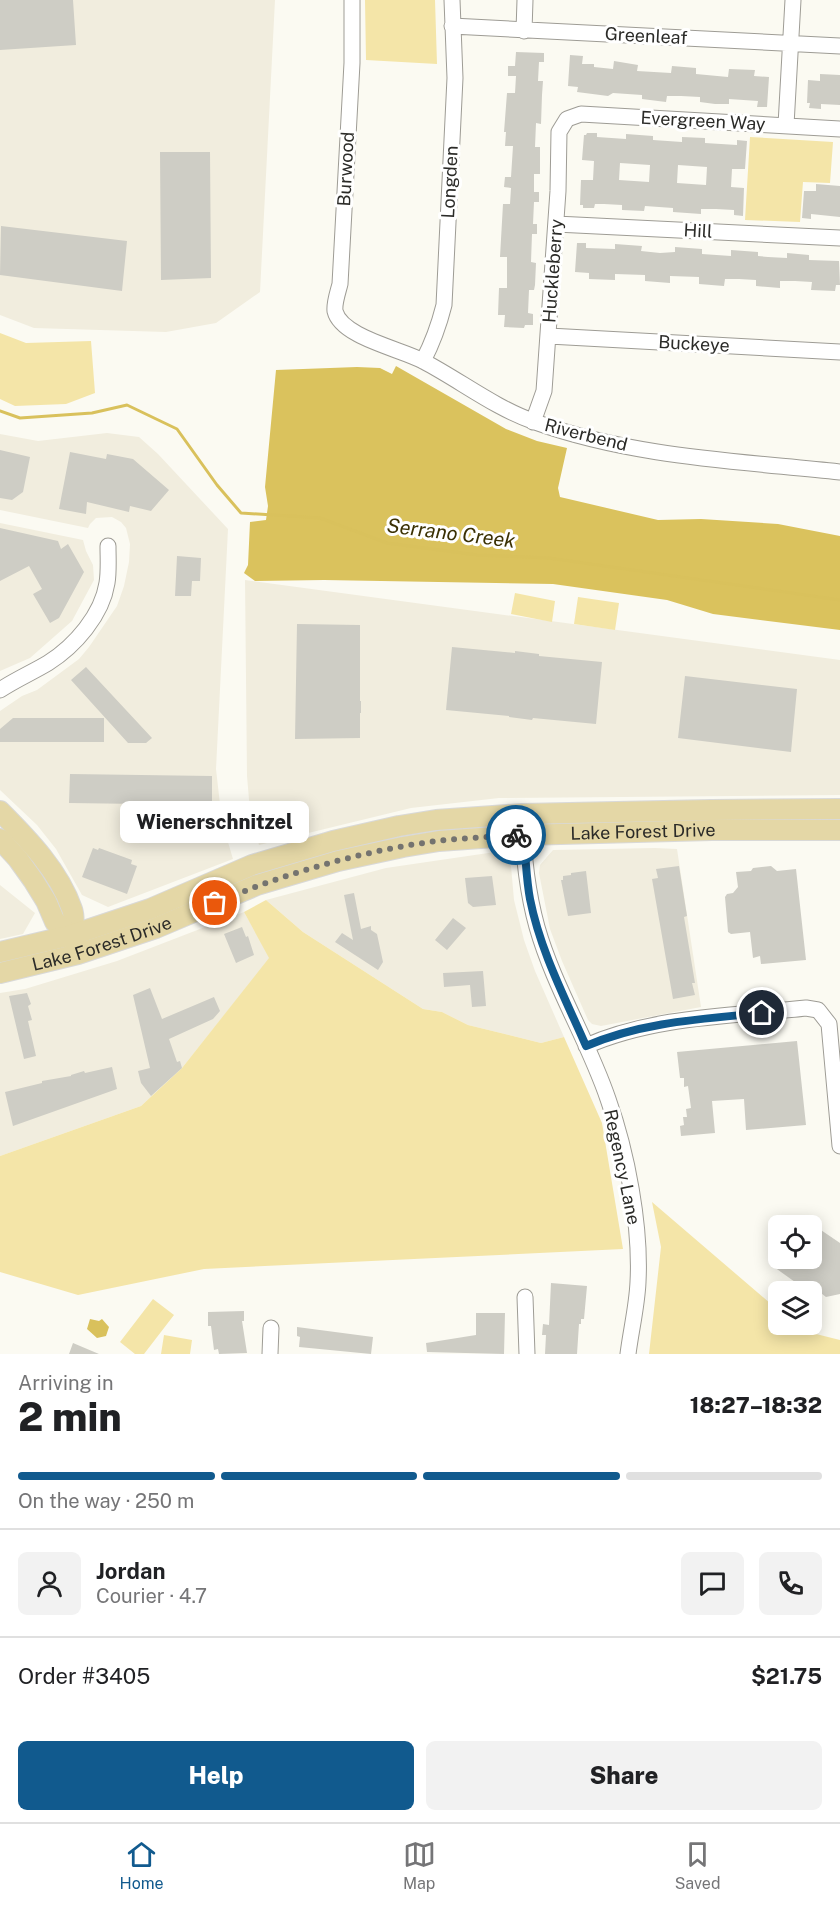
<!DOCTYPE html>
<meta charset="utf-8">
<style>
:root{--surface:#fff;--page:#f2f2f2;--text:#202124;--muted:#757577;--line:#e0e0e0;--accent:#115a8e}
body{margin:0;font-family:"Public Sans",sans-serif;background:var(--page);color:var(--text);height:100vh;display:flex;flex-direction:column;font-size:22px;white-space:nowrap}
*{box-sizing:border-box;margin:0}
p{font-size:20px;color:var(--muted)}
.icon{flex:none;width:33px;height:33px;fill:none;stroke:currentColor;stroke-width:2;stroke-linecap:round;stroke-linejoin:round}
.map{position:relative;height:1354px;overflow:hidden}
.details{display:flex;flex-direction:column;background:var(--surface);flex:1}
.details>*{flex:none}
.tools{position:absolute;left:768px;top:1215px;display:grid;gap:12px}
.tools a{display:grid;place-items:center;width:54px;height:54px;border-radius:9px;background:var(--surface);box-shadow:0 3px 15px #0003;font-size:30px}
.pin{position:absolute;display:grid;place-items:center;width:51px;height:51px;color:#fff;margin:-26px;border:3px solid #fff;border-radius:50%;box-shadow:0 2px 6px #0007}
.courier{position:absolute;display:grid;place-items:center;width:60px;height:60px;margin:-30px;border:4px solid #115a8e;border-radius:50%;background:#fff;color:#222;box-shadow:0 2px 8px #0007}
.bubble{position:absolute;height:42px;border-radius:9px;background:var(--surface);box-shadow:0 3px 15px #0003;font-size:20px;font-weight:800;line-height:42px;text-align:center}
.overview em{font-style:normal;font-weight:800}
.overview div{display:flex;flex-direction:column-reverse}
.overview{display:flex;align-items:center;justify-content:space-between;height:102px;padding:0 18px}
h1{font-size:39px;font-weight:800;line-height:45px}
.bar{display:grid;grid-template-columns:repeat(4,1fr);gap:9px 6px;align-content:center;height:72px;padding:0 18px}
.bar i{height:8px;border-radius:4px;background:var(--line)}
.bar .selected{background:var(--accent)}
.bar p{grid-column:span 4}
.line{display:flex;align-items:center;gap:15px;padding:0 18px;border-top:2px solid var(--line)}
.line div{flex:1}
.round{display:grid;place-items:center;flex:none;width:63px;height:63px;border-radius:9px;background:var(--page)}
.button{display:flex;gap:12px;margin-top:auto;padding:12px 18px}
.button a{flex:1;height:69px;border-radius:9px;background:var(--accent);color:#fff;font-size:24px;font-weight:800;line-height:69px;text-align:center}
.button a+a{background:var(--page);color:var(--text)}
.dock{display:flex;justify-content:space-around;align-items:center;height:84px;border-top:2px solid var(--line);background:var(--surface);font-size:16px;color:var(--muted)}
.dock a{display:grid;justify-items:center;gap:3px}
.dock .selected{color:var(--accent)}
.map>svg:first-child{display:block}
</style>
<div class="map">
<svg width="840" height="1354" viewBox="0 0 840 1354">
<rect width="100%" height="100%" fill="#fbfaf2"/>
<!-- built -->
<path fill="#f1edde" d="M0,0H275L260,292L216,323L166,332L34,328L0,315Z
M107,433L139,437L158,454L228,529L216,769L222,822L233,859L108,907L82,895L56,849L37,825L0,790V711L22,696L37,690L79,659L89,647L117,606L124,586L129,562L130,544L126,528L121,522L112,517L96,518L90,524L88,528L0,510V434L38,441Z
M0,523L83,540L86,551L93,565L94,580L72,621L30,658L0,671Z
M245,580L840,660V795L499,798L411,808L259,845L250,811L247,776Z
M655,848L677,849L701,1007L601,1026L592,1024L588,1020L562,961L550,929L539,873L540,865L553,850Z
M495,852L511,866L514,900L524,940L535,971L564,1037L541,1043L468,1025L442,1012L423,1009L303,932L266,900L386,868Z
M0,885L35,913L23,934L0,939Z
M244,912L270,958L182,1068L141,1106L0,1156V993L25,989L117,961Z"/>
<!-- green -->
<path fill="#f4e5a8" d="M365,0H435L437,64L366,60Z
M750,137L833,142L830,183L803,182L800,222L745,220Z
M0,333L26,343L91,341L95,393L66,404L15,406L0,399Z
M515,593L555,601L552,622L511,614Z
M578,597L619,603L615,630L574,624Z
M266,900L303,932L423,1009L442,1012L468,1025L541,1043L564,1037L602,1123L623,1249L204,1269L78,1295L0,1272V1156L141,1106L182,1068L269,958L244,912Z
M652,1202L778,1310V1324L796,1325L804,1331L840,1340V1354H649L661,1247Z
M153,1299L174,1315L144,1354H135L120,1342Z
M164,1335L192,1340L190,1354H161Z"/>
<!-- forest -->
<path fill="#dac25d" d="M396,366L506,429L537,441L567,448L558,488L560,497L658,520L701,519L778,524L840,536V630L713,614L667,600L553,584L324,580L255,581L244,573L248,565L250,522L266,520L268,506L265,487L276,370L357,367L380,368L392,374Z"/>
<!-- water -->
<path fill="#d9c15c" d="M90,1319L99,1321L102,1319L109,1327L106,1336L97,1338L87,1329Z"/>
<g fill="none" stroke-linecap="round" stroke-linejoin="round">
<!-- stream -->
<path stroke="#d9c15c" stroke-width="3" d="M0,411L20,418L92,413L127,405L177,429L217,485L241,513L320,518L387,543L477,555L549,558L840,600"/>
</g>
<!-- building -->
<path fill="#cecdc5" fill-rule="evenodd" d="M0,0H73L76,45L0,50Z
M516,52L544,53V62H539L538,81H543L542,95L541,124L536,123L535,147H540V174H534V192H539V202H534L533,224H537V234H532L531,262L536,263L535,285L534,290H529L528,313L533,314V325H525L524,328L504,327L505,315H498L499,288H507V257H500L503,204H510L511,188L504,187L505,177H511L513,146H505L506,132H504L507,93H515L516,76H508V66H515Z
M570,55L583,56L582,64H594V67L613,69L614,61L638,65L637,71L671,73L672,66L696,68V74L728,77L729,69L755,70L754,76L769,77L767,107H757L758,101L729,99V104H715L700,102V97L681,96H667L666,102L642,99V95L613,93L608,96L577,92L578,87L568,86Z
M820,74L840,75V105L821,104V109L809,108L810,103H807L808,80L820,81Z
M587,133H597V137L626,139V134L653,136V140L682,142V137L705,138V143L737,145V140L747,141L745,169H732L731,187L744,188L743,216L734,215V210L716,209H701V214L673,212V208L645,206L644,211L622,210V205L604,204H595L594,208H583V205H580L581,180H593L594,161L582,160L584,135H586ZM620,163L650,165L649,182L619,180ZM678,165L707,167L706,185L677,183Z
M160,152H210L211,278L161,280Z
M816,184L840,186V217L811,214V219L802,218L804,191H816Z
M1,226L127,241L122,291L0,275Z
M577,243H586V248L615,249V244L642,246L641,251L660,253L675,252V247L702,249V254L731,256V250L758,252V256L768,257L787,258V253L809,255V260L839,261L840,285H836L835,291L811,290L812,282L795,281H780V288L756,286V280L739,279H725L724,286L699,284V277L670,276V283L645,281V275L615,274V280L589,279V273L575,272Z
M0,450L30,457L23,492L12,500L0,498Z
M70,452L106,459L107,454L133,459L169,490L151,511L130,506L129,512L87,502L86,514L59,509Z
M0,528L58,541L61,549L68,544L84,572L59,618L50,623L33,594L42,589L29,566L0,581Z
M177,556L201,558L200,581H192L191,596H175Z
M297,624L360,625V701H361V713H360V738L295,739Z
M452,647L515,653V651L539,654V656L602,662L596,724L533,718L532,720L509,717V716L446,710Z
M86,667L152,738L146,743H128L71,680Z
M685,676L797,689L791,752L678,738Z
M13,718H104V742H0V729Z
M70,774L212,776V805L69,803Z
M93,848L98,850L99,848L132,860L131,864L137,866L127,894L82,877Z
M679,866L687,916L684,917L695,983H692L695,995L673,999L652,879L658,878L656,869Z
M771,866L777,871L796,869L806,960L761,964L760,956L753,958L750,932L731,934L728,932L725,897L727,894L733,893L738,887L736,872L751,871L753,868Z
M586,871L591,913L568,916L561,880H563V876L571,875V873Z
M492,876L496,905L473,907L468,903L465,878Z
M354,893L361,929L371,926V930L377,934L383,962L378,970L335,942L342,933L353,940L344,895Z
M453,918L466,928L447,950L435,940Z
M242,927L246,937L248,936L254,955L236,963L224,934Z
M483,971L486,1006L472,1007L470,985L444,987L443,973Z
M150,988L162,1019L214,997L220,1011L213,1019L169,1039L177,1062L180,1061L182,1068L151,1096L141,1083L138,1071L150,1068L133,995Z
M27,993L31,1004L28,1006L32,1020L28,1021L36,1056L24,1059L9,996Z
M797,1041L806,1125L746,1130L744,1099L712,1101L715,1133L681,1136L680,1126L684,1125L683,1117H687L686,1109L691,1108L688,1086L684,1087V1078H680L677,1052Z
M112,1067L117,1089L13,1126L5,1092L42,1083V1081L71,1076V1075L84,1071L85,1073Z
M812,1224L840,1243V1294L826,1297L817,1290L813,1295L812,1292H809L774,1267L780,1258H812Z
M551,1283L587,1286L584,1319H581V1324H579L577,1354H545L546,1335H542L543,1324L549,1325Z
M244,1311V1321H242L247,1353L219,1354L218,1349L214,1350L211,1326H208V1312Z
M476,1313H505L504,1354L427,1352L426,1343L476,1335Z
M297,1327L373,1337L371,1354L299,1347L300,1337L297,1336Z
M73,1343L99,1354H69Z"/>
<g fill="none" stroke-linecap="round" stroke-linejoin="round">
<defs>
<path id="minor" d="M352,0V63L340,284C338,292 334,303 335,311C341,337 401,349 423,361C461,381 495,408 535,422C632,457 738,461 840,472
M452,26L840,46
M524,31L525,0
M786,125L793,0
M556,224L840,238
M549,336L840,352
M423,361C433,342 439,325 444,305L455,78L452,0
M533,422L544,391L558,191L559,132L567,119L581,114L840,129
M0,690C15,680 33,672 48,663C75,646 102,615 107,583C109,571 108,558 108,546
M522,814C523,851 527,891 537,927C554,987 588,1040 608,1099C627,1152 641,1226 638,1282C637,1306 631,1330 628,1354
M586,1046C654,1016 733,1016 806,1008L818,1010L829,1024L840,1146
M525,1297L527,1354
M270,1354L271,1328"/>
<g id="major">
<path d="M0,811C28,839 59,871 72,909C76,919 71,932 76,946"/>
<path d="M0,839L18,859L33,880L46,901L55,922L72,935"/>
<path d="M0,952L72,935L150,909L252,865L333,841L399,826L436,820L522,814L711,810L840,809"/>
<path id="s1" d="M0,973L78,954L156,928L257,885L338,861L403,847L439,841L523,835L712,830H840"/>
</g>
</defs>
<!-- minor casing -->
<use href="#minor" stroke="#9e9c95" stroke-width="17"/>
<!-- major casing -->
<use href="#major" stroke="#d9d9d8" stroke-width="22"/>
<!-- minor -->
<use href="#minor" stroke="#fff" stroke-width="15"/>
<!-- major -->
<use href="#major" stroke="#e4d7a6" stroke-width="20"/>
</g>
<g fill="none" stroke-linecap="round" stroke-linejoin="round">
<!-- done -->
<path stroke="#74736f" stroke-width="6" stroke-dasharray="0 10.8" d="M215,903C286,873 361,851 437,841C463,838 490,837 516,835"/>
<!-- route -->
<path stroke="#115a8e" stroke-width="8" d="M516,835H523C526,856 526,878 530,899C540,950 565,998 586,1046C642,1022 702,1019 762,1013"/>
</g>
<g text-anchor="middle" stroke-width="6" stroke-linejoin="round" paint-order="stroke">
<!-- street labels -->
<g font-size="18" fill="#2b2b28" stroke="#fff">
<text transform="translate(646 36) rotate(3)" y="6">Greenleaf</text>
<text transform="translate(703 121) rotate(3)" y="6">Evergreen Way</text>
<text transform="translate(346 169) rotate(-87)" y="6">Burwood</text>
<text transform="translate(450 182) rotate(-87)" y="6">Longden</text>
<text transform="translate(698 231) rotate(3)" y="6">Hill</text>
<text transform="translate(553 271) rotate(-86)" y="6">Huckleberry</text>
<text transform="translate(694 344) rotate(3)" y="6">Buckeye</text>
<text transform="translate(586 435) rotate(14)" y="6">Riverbend</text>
<text dy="6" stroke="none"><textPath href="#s1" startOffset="664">Lake Forest Drive</textPath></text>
<text dy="6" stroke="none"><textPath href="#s1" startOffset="106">Lake Forest Drive</textPath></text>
<text transform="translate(622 1167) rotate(78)" y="6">Regency Lane</text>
</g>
<!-- water labels -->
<g font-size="20" font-style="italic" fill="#3b3104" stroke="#fff">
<text transform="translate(451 533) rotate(7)" y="7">Serrano Creek</text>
</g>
</g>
</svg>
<div class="tools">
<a><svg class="icon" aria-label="locate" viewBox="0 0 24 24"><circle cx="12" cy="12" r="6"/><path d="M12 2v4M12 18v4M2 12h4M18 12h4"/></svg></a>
<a><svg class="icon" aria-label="layers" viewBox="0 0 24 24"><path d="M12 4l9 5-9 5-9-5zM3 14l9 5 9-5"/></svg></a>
</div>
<div class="pin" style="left:215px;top:903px;background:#ea580c"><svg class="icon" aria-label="bag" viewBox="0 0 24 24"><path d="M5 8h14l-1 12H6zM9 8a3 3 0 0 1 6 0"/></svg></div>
<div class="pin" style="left:762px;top:1013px;background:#1f2937"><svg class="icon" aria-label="home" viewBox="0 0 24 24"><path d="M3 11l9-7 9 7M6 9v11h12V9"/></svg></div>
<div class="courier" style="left:516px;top:835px"><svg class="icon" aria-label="bike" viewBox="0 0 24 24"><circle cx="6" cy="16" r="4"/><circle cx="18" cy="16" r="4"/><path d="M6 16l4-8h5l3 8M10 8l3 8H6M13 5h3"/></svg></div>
<div class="bubble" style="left:120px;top:801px;width:189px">Wienerschnitzel</div>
</div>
<section class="details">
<div class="overview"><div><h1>2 min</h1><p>Arriving in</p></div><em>18:27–18:32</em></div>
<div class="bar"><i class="selected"></i><i class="selected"></i><i class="selected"></i><i></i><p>On the way · 250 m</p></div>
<div class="line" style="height:108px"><a class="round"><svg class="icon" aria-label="person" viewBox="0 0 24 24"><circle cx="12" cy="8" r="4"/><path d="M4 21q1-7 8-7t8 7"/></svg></a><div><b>Jordan</b><p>Courier · 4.7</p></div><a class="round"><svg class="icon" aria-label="chat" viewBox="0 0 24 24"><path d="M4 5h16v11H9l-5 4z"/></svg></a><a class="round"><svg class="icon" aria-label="phone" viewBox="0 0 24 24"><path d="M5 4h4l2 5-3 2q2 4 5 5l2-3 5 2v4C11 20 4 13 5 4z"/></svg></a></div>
<div class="line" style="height:78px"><div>Order #3405</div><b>$21.75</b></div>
<div class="button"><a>Help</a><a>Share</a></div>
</section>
<nav class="dock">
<a class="selected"><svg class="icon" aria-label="home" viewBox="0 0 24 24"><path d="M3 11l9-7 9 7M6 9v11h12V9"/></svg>Home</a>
<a><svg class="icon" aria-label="map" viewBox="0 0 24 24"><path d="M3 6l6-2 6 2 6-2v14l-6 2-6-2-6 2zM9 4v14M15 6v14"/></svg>Map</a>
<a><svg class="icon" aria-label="saved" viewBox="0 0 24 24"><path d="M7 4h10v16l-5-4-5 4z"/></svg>Saved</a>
</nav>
